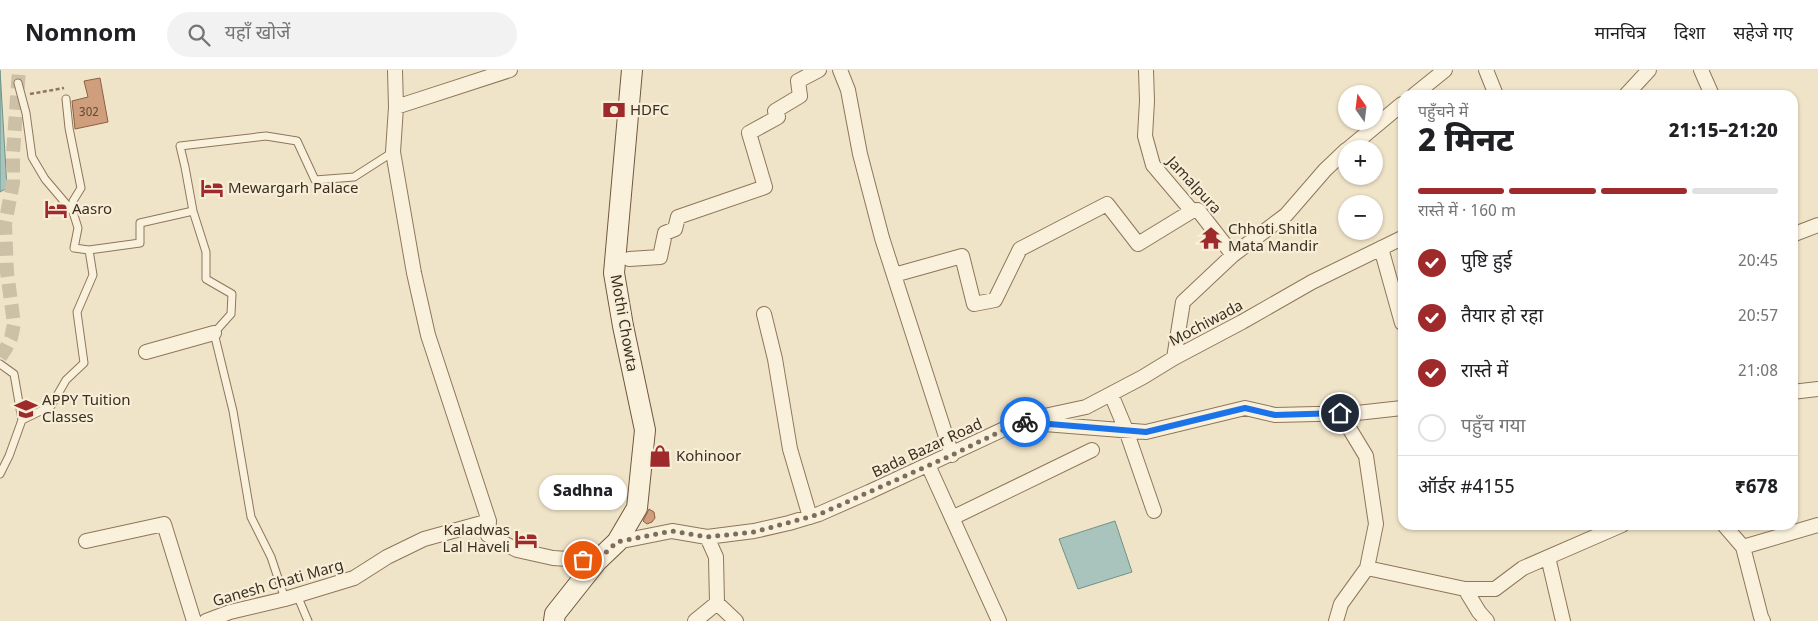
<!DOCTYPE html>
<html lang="hi">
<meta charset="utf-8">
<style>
:root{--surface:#fff;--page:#f2f2f2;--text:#202124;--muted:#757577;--line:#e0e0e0;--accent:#9e2a2b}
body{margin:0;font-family:Georgia,"Noto Sans Devanagari",serif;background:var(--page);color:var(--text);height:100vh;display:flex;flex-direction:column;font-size:19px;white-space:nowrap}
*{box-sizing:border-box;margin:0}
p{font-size:16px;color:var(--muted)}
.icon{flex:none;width:28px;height:28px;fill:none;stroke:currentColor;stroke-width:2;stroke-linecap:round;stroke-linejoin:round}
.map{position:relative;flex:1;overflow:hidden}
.details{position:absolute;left:1398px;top:20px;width:400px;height:440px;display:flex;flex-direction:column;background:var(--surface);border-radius:15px;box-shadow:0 1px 4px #0004}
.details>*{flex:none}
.needle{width:32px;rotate:346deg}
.buttons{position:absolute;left:1338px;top:15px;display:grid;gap:10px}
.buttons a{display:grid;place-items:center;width:45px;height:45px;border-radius:50%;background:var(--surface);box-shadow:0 1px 4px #0004;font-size:25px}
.pin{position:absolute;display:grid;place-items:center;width:42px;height:42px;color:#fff;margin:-21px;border:2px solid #fff;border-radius:50%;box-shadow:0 1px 5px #0007}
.courier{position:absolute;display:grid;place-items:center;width:50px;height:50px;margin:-25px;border:4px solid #1a73e8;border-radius:50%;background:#fff;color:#222;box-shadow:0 1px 6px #0007}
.bubble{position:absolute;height:35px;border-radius:18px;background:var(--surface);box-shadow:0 1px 4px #0004;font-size:16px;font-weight:800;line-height:35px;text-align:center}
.head em{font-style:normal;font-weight:800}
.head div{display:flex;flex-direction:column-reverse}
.head{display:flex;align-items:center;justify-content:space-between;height:85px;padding:0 20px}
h1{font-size:32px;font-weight:800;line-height:38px}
.bar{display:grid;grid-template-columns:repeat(4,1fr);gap:8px 5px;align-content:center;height:60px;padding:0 20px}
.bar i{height:6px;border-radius:4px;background:var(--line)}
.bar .active{background:var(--accent)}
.bar p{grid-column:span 4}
.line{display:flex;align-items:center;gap:12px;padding:0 20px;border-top:1px solid var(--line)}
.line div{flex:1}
ol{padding:0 20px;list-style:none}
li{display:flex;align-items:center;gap:15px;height:55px}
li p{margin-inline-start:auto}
li .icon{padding:5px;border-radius:50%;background:var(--accent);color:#fff;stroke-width:4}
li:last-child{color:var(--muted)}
li i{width:28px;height:28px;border:2px solid var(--line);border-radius:50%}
header{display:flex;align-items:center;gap:30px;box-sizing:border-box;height:70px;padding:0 25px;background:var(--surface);border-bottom:1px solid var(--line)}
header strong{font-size:24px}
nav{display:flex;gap:28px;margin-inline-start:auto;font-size:18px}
.search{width:350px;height:45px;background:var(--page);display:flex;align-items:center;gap:12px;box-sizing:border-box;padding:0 18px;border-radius:28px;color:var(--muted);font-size:19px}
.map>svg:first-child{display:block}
</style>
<header>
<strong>Nomnom</strong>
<div class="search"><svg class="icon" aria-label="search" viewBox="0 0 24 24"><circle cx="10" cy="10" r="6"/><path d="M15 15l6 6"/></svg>यहाँ खोजें</div>
<nav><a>मानचित्र</a><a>दिशा</a><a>सहेजे गए</a></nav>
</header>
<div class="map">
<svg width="1818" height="551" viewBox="0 0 1818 551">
<rect width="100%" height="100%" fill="#f0e4c8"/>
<!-- water -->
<path fill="#a9c4bc" stroke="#6f938a" d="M0,0L7,118L0,122Z
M1115,451L1132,502L1078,519L1059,469Z"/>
<!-- building -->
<path fill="#cf9f7d" stroke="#8d5f41" d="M100,8L108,52L75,59L72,31L88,27L84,11Z
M649,439L654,442L655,448L652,452L647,454L643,451Z"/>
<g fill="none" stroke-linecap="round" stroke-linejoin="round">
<!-- minor-tunnel -->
<path stroke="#ccc0a6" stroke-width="14" stroke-dasharray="14 7" stroke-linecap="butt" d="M0,287L6,278L11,268L14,254L7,202L5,154L13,113V83L19,0"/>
<defs>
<path id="service" d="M18,13L26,43L32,87L45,109L73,142L78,158L74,178L89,180
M66,29L69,58L81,118L73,131V141
M0,294L14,304L22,350
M0,404L9,386L22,350L51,336L66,310L84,293L77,242L93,205L89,180L140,173V153L193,141
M297,525L308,551
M285,529L271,487L251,447L233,341L214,263L231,244L232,224L206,209V182L193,141L185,97L180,76L266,66L297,71L315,110L354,107L393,82"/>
<path id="minor" d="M395,0L396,37L393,82L414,203L428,265L489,451L488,465L517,480L553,488L597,491
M840,0L848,20L860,84L882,168L952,385
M1146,0L1147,31L1145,66L1153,95L1192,141L1198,140L1233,185
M1486,0L1496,25
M1701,0L1712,25
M1414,25L1445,0
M1626,25L1649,0
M396,37L510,0
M1348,79L1402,34
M1792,165L1818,155
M1381,178L1402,253
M629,189L660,187L665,163L675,159L678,147L765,117L749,63L778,47L775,41L800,26L798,11L819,0
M894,205L962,186L974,234L995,230L1020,179L1107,134L1138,174L1192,141
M764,244L775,289L790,379L810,447
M146,282L214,263
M1174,288L1183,232L1233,185L1286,145L1325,100L1346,80
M1792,322L1818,319
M1111,324L1126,360L1154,441
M1035,348L1086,337L1143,307L1174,288L1242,252L1312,212L1402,168
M928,395L999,551
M952,448L1092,380
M1724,455L1743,477L1761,547L1763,551
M707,467L716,487L717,533L736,551
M86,471L164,454L194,551
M617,472L672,461L707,467L754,461L789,453L819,444L869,422L1019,352L1146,362L1245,338L1275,345L1357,343L1402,338
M1743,477L1818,455
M1548,487L1563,551
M1367,498L1465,519H1495L1523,498L1622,455
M1465,519L1479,542L1487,551
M206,551L230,542L285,529L354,508L387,487L424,469L489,451
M695,551L717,533
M1336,551L1341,534L1367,498L1376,454L1366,386L1340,343"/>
<path id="secondary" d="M554,551L555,544L597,491L617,472L637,438L645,360L623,256L614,203L632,0"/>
</defs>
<!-- service casing -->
<use href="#service" stroke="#8d765c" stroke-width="9"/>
<!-- minor casing -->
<use href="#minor" stroke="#8d765c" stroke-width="16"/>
<!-- secondary casing -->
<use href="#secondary" stroke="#6f573f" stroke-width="22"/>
<!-- path -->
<path stroke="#8d765c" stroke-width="2.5" stroke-dasharray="4 2.5" stroke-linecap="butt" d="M30,24L64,18"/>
<!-- service -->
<use href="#service" stroke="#faf1dc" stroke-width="7"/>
<!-- minor -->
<use href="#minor" stroke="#faf1dc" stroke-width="14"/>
<!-- secondary -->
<use href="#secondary" stroke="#faf1dc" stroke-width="20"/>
</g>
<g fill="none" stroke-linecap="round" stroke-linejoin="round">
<!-- done -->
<path stroke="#7c6e5b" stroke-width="5" stroke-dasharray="0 9" d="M583,490L597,491L617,472L672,461L707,467L754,462L820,444L952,385L1020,352H1025"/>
<!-- route -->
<path stroke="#1a73e8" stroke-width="6" d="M1025,352L1146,362L1245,338L1275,345L1340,343"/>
</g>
<!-- icons -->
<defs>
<symbol id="bank-bare" viewBox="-9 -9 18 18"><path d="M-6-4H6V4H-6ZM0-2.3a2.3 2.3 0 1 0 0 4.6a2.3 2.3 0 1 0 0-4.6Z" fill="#9e2a2b" stroke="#f7eed8" stroke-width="2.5" paint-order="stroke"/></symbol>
<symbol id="hotel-bare" viewBox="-9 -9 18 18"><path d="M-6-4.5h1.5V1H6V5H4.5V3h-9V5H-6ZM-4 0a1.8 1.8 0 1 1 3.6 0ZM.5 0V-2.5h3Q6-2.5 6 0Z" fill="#9e2a2b" stroke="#f7eed8" stroke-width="2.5" paint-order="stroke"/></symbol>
<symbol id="temple-bare" viewBox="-9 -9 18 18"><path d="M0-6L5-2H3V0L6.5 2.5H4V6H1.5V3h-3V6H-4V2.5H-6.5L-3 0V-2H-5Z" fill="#9e2a2b" stroke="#f7eed8" stroke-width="2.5" paint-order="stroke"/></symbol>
<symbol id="school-bare" viewBox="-9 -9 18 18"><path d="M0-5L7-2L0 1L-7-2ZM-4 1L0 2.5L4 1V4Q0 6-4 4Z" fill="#9e2a2b" stroke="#f7eed8" stroke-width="2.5" paint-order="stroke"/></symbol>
<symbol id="shop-bare" viewBox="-9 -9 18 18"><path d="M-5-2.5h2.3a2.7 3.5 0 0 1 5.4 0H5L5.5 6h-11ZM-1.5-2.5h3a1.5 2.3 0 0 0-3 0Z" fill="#9e2a2b" stroke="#f7eed8" stroke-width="2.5" paint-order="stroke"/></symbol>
</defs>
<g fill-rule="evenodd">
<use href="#bank-bare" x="598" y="24" width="32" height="32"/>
<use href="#hotel-bare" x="196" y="102" width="32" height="32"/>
<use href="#hotel-bare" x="40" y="123" width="32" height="32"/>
<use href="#temple-bare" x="1195" y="152" width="32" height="32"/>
<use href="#school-bare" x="10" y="323" width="32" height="32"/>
<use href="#shop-bare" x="644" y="370" width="32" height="32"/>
<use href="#hotel-bare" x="510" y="453" width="32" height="32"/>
</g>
<g text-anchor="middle" stroke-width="4.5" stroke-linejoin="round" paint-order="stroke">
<!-- number labels -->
<g font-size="12" fill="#624a37">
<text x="89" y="46">302</text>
</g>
<!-- poi labels -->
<g font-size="15" fill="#3d2e20" stroke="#f7eed8" text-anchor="start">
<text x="630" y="45">HDFC</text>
<text x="228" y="123">Mewargarh Palace</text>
<text x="72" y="144">Aasro</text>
<text x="1228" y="164">Chhoti Shitla<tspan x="1228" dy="17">Mata Mandir</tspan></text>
<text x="42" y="335">APPY Tuition<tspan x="42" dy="17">Classes</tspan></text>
<text x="676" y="391">Kohinoor</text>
<text x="510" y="465" text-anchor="end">Kaladwas<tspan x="510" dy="17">Lal Haveli</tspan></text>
</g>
<!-- street labels -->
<g font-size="15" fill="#3d2e20" stroke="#f7eed8">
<text transform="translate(1194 115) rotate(47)" y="5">Jamalpura</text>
<text transform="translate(624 253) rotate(80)" y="5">Mothi Chowta</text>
<text transform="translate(1206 253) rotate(-28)" y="5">Mochiwada</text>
<text transform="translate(927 378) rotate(-25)" y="5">Bada Bazar Road</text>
<text transform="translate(278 513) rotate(-16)" y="5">Ganesh Chati Marg</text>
</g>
</g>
</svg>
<div class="buttons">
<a><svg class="needle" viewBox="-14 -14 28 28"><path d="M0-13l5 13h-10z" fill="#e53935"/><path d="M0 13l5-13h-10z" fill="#757577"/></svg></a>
<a>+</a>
<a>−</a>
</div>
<div class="pin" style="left:583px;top:490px;background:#ea580c"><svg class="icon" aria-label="bag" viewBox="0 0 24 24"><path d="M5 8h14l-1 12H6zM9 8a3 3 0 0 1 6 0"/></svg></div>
<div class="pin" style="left:1340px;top:343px;background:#1f2937"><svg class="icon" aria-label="home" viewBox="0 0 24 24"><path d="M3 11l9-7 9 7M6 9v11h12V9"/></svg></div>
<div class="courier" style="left:1025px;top:352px"><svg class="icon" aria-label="bike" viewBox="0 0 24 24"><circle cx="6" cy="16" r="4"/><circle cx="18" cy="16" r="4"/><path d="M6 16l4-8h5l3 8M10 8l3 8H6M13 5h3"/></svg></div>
<div class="bubble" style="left:539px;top:405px;width:88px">Sadhna</div>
<section class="details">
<div class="head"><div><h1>2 मिनट</h1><p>पहुँचने में</p></div><em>21:15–21:20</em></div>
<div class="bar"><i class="active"></i><i class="active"></i><i class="active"></i><i></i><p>रास्ते में · 160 m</p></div>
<ol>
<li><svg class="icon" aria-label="check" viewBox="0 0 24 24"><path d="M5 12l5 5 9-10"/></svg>पुष्टि हुई<p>20:45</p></li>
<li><svg class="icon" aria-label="check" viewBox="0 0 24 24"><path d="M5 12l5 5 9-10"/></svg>तैयार हो रहा<p>20:57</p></li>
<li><svg class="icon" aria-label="check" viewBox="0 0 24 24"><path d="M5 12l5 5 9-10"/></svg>रास्ते में<p>21:08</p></li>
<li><i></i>पहुँच गया</li>
</ol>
<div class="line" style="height:65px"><div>ऑर्डर #4155</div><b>₹678</b></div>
</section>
</div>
